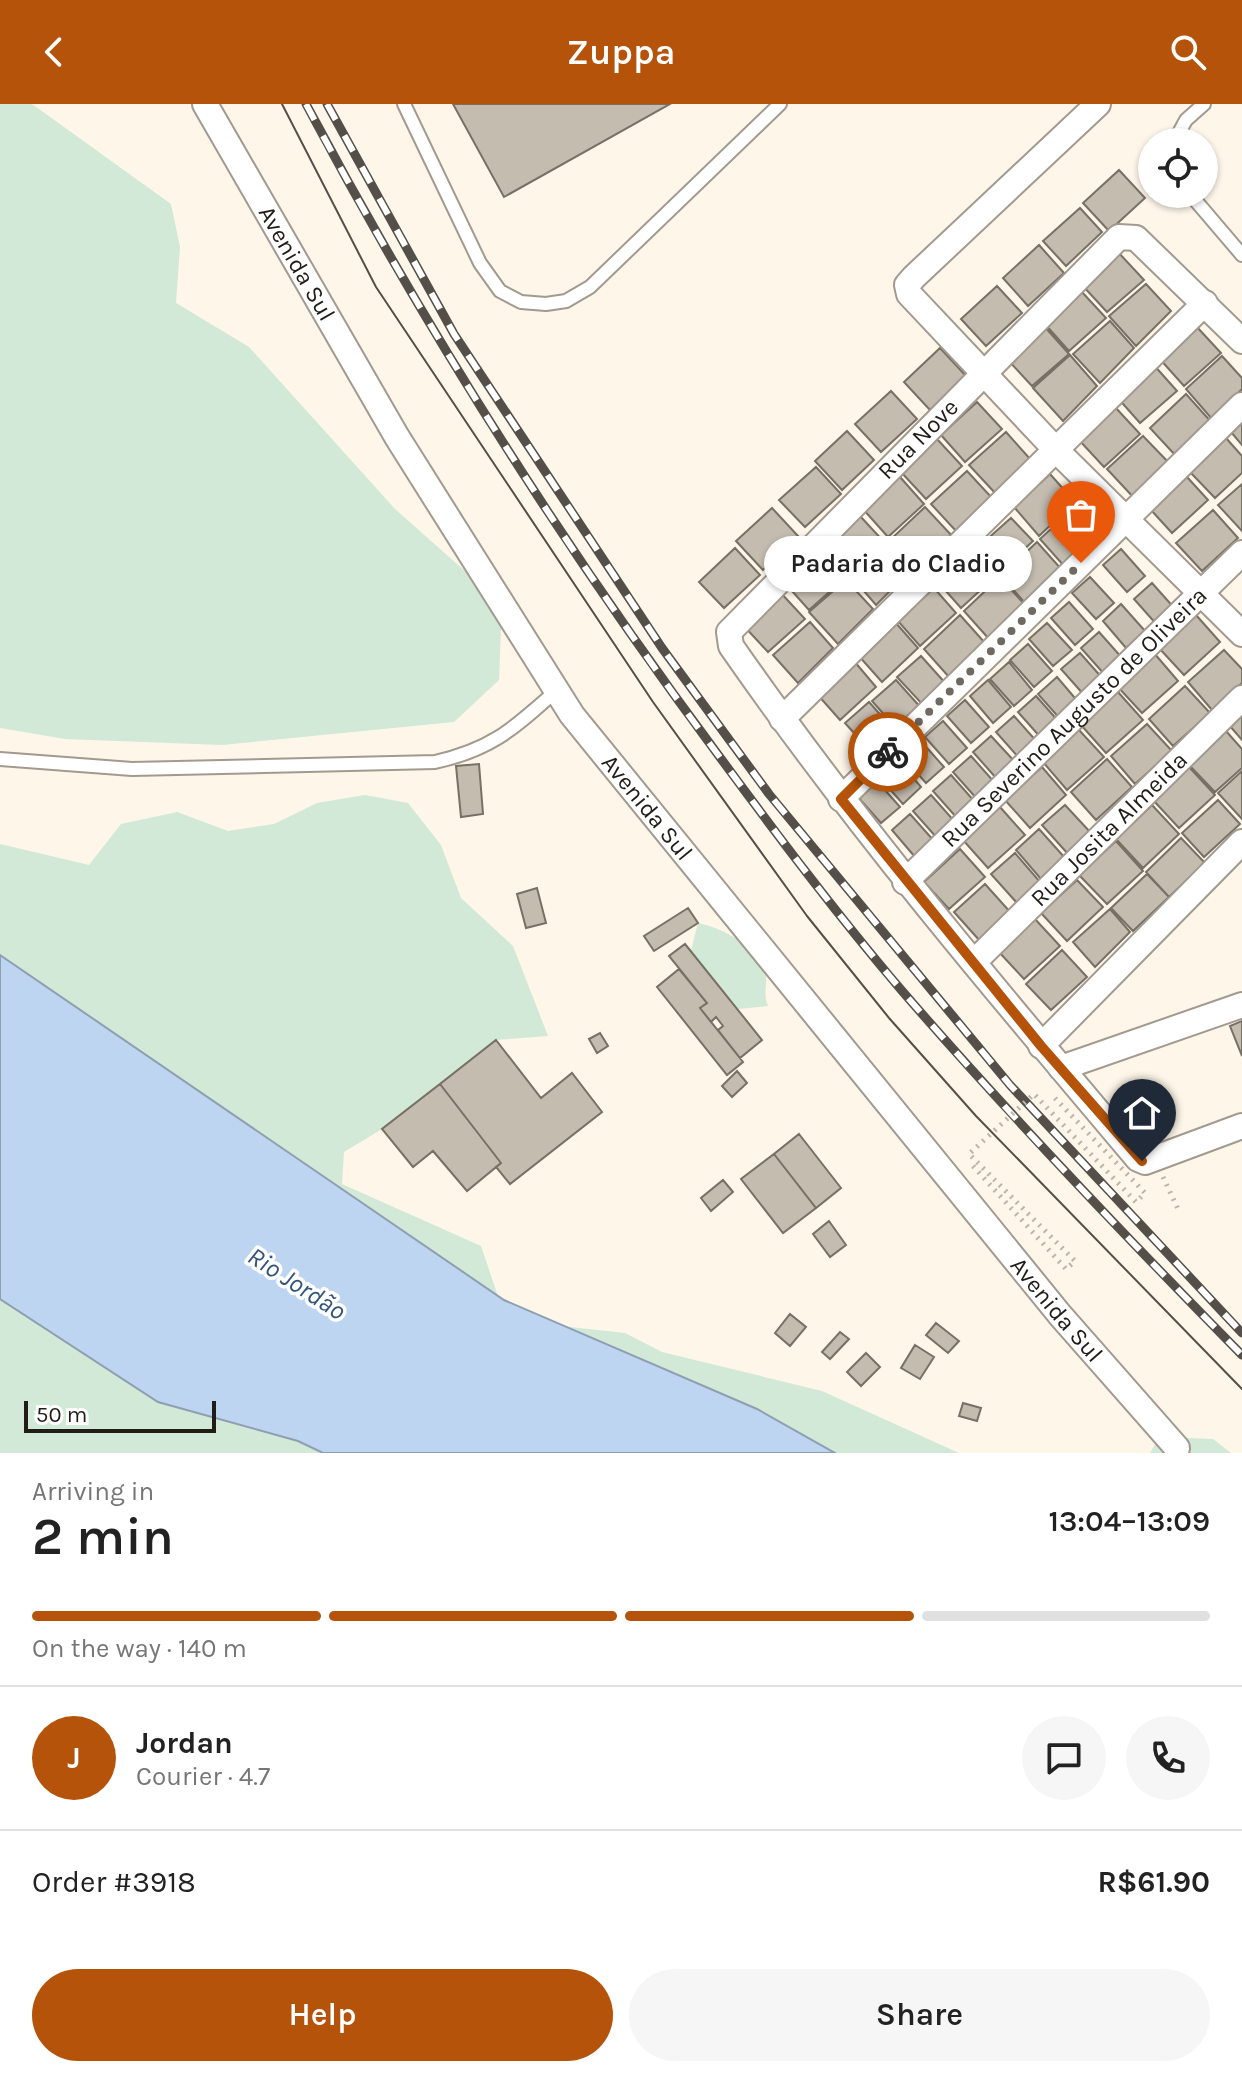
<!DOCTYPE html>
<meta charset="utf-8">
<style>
:root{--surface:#fff;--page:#f6f6f6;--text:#222;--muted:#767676;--line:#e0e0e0;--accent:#b45309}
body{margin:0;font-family:Karla,sans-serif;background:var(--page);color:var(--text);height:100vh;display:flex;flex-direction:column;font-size:30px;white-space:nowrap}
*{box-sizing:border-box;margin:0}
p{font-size:26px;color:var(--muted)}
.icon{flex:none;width:44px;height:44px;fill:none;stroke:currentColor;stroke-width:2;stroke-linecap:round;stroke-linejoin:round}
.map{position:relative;height:1349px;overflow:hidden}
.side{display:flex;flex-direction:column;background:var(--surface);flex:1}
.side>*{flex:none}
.tools{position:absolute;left:1138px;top:24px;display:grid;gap:16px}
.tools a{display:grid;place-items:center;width:80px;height:80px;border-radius:50%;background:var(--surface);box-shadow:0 2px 6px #0004;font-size:40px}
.scale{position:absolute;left:24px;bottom:20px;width:192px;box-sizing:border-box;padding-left:8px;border:4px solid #201d18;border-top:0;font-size:22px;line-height:28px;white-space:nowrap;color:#201d18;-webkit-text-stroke:6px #fff;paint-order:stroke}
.pin{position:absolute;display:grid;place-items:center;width:68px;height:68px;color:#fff;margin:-82px -34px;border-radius:50% 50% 50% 0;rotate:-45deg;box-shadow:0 0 8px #0007}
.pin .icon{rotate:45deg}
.courier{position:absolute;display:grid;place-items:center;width:80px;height:80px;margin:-40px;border:6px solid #b45309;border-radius:50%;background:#fff;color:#222;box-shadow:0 2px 10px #0007}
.bubble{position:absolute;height:56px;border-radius:28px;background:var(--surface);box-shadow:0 2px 6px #0004;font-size:26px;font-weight:600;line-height:56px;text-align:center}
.overview em{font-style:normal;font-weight:600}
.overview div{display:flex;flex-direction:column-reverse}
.overview{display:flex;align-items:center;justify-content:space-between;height:136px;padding:0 32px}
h1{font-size:52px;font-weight:600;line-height:60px}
.bar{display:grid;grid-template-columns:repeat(4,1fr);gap:12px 8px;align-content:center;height:96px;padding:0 32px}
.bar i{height:10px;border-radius:6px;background:var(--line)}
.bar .selected{background:var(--accent)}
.bar p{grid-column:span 4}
.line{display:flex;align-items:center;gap:20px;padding:0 32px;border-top:2px solid var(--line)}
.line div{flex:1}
.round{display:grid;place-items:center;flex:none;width:84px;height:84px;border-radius:42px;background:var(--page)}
.action{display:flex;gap:16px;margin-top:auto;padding:16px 32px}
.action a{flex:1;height:92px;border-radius:48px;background:var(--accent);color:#fff;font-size:32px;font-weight:600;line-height:92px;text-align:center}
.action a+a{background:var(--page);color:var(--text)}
header{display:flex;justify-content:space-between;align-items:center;height:104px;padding:0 32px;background:var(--accent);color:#fff;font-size:36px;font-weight:600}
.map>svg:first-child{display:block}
</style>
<header><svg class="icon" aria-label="back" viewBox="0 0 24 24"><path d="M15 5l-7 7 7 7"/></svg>Zuppa<svg class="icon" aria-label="search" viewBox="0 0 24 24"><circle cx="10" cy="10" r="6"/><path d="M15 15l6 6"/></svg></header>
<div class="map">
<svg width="1242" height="1349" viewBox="0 0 1242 1349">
<rect width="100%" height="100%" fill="#fef6e9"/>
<!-- green -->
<path fill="#d1e9d6" d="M0,0H32L171,100L180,143L176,199L249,243L395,405L502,500L499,576L454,618L222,641L65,635L0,624Z
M365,691L408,699L441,741L461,794L513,842L548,932L496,936L382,1025L344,1048L342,1080L481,1142L506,1216L625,1229L662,1248L822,1287L959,1349H747L673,1309L531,1248L373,1162L0,911V740L89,761L121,720L177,708L228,727L274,720L317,699Z
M698,819C722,824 761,843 766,872C767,884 763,890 768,902L738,905L691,847Z
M0,1195L158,1298L298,1337L323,1349H0Z
M1159,1333L1213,1335L1231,1349H1150Z"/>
<!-- water -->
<path fill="#bed5f1" stroke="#8f9eb0" stroke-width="2" d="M0,851L504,1196L757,1305L835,1349H323L298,1337L158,1298L0,1195Z"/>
<!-- building -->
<path fill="#c4bcaf" stroke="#777064" stroke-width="2" d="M453,0H670L504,93Z
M1119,66L1145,94L1109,127L1083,99Z
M1080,104L1102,128L1066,162L1043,137Z
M1039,141L1064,169L1028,202L1003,174Z
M1118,148L1144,176L1107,208L1082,181Z
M1146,180L1171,207L1136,242L1109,212Z
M997,182L1022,209L986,242L961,215Z
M1081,187L1106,214L1069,247L1044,219Z
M1110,217L1134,244L1100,279L1073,250Z
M1044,222L1069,250L1032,282L1007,255Z
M1196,222L1221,249L1184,282L1159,254Z
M940,244L966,272L930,306L904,278Z
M1070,251L1097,282L1063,317L1033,284Z
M1222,252L1242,274V285L1212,315L1186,285Z
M1152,259L1177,287L1140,319L1116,292Z
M891,287L917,315L881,348L855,320Z
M1186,290L1213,320L1177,353L1150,324Z
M977,298L1002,325L965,358L941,331Z
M1115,303L1140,330L1104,363L1079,336Z
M1242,318V341L1231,328Z
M847,327L874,356L842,386L815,357Z
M1006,328L1031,356L996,390L969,361Z
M1143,332L1172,362L1135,395L1107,365Z
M1226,334L1242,352V369L1215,394L1190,368Z
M937,335L962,362L926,395L901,368Z
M816,363L841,390L805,423L779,396Z
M967,367L992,394L957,428L931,400Z
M1050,370L1075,398L1039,432L1014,403Z
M900,373L924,400L888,433L863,405Z
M1187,373L1208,396L1172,429L1151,406Z
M1242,380V427L1218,401Z
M1076,402L1101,429L1065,463L1040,435Z
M925,403L953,433L917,466L889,437Z
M772,404L798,432L763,466L736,437Z
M1213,406L1238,434L1202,467L1176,439Z
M860,412L885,439L849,472L824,444Z
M1011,414L1033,437L997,471L975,446Z
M1037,438L1062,466L1026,500L1001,472Z
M887,440L911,466L876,501L851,472Z
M735,444L760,471L724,504L699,478Z
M973,444L997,471L961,504L937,477Z
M821,445L846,473L809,506L784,478Z
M1121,445L1145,472L1127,488L1103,461Z
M1000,473L1025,501L989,535L964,507Z
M1090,473L1114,499L1096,515L1072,489Z
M846,476L873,505L838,540L809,508Z
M1152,479L1176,506L1158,522L1134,495Z
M934,484L956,509L920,542L898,517Z
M780,488L805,515L768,548L743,521Z
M1069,498L1093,525L1075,541L1051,514Z
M1121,500L1145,527L1126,544L1103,517Z
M960,511L985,539L949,573L924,545Z
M1196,511L1220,538L1184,571L1159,544Z
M810,518L833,544L798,579L773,551Z
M895,518L918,544L882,578L858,551Z
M1047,519L1072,546L1053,562L1029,535Z
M1099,528L1123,555L1105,571L1081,544Z
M1028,540L1052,567L1034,583L1010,556Z
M1224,546L1242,565V579L1212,606L1188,578Z
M1080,549L1104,576L1085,592L1061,565Z
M1154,549L1178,577L1142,609L1117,582Z
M921,552L947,581L923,601L897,573Z
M854,557L876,583L840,616L817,590Z
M1009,558L1032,586L1014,602L990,575Z
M1057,573L1080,600L1062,617L1038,590Z
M896,576L922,605L898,626L872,597Z
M988,576L1011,603L993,619L970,592Z
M1185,582L1210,609L1173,642L1149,615Z
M1118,588L1143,616L1106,649L1081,621Z
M1036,592L1060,619L1042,635L1018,608Z
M965,596L989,623L971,639L947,612Z
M869,598L895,627L871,648L845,619Z
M1242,609V636L1229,621Z
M1014,612L1038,639L1020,655L996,628Z
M943,617L967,644L949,660L925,633Z
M1147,620L1172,647L1135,680L1111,652Z
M1079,626L1104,653L1067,686L1043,658Z
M1226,627L1242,645V664L1215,688L1189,661Z
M991,632L1016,659L997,675L973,648Z
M920,636L944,663L926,679L902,652Z
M971,652L995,679L977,695L953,668Z
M1107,655L1132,683L1096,716L1071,688Z
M898,656L921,683L903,700L879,673Z
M479,660L483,710L461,713L456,662Z
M1042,663L1066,691L1030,724L1005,696Z
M1189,663L1215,691L1179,724L1153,696Z
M1242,667V715L1218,689Z
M951,671L975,698L957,714L933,687Z
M876,676L900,703L881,719L857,692Z
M931,691L955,718L937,734L913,707Z
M1218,696L1240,720L1204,753L1182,729Z
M1065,701L1091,729L1068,750L1042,721Z
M1152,701L1179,730L1143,764L1116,735Z
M1000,703L1025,731L988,764L963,736Z
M910,710L934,737L915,753L892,726Z
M1039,725L1065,754L1041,775L1016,746Z
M1181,734L1205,759L1169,793L1146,768Z
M1116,737L1143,767L1107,800L1079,771Z
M960,745L985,773L949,805L924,778Z
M1015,749L1040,778L1017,799L991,770Z
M1147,770L1169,793L1133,827L1111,804Z
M1077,776L1103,803L1067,837L1041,809Z
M985,780L1011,809L980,837L954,808Z
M537,784L546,819L526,824L517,790Z
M688,804L698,819L654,847L644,832Z
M1110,805L1130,828L1095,863L1073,838Z
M1034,814L1060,842L1024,875L998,847Z
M685,840L762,936L740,954L718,926L723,922L716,913L711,918L700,904L707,899L669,852Z
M1062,846L1087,873L1051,906L1026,880Z
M679,865L707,899L700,904L743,958L727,971L657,883Z
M1242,917V952L1230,922Z
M600,929L608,942L597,949L589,935Z
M496,936L541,994L572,969L602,1008L510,1080L496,1063L501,1059L440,980Z
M737,967L747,979L732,993L722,982Z
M440,980L501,1059L467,1087L433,1047L413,1063L382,1025Z
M799,1030L841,1084L816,1104L774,1050Z
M774,1050L816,1104L783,1129L741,1075Z
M723,1076L733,1088L711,1107L701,1094Z
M829,1117L846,1141L830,1153L813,1130Z
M790,1210L806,1223L790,1242L775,1229Z
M936,1219L959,1237L948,1249L926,1231Z
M840,1228L849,1235L830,1255L822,1248Z
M915,1241L934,1253L920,1275L901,1264Z
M866,1249L880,1263L861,1282L847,1268Z
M963,1299L981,1304L977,1317L959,1312Z"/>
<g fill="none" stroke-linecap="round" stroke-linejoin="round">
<defs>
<path id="service" d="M404,0L480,159L500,187L521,198L546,200L566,197L590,183L780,0
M1174,38L1186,16L1204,0
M1190,90L1242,151
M0,655L132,665L435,658C493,645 514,624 557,586"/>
<g id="minor">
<path id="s1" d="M205,0L397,333L572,611L1060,1211L1177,1344"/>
<path d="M1098,0L914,173L907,181L909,190L1057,347L1242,530"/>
<path d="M1242,237L1136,134L1119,133L729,528L731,542C856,722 997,888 1138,1055L1145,1058L1242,1022"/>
<path d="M782,615L1205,199"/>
<path d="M841,695L1242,301"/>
<path id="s2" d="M905,778L1242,449"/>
<path id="s3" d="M975,857L1242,594"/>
<path d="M1041,942L1242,738"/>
<path d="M1061,964L1242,901"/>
</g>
</defs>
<!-- service casing -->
<use href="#service" stroke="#a29a8e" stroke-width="16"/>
<!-- minor casing -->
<use href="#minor" stroke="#a29a8e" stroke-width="28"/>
<!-- path -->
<path stroke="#bbb5aa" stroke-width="5" stroke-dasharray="2 6" stroke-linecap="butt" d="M1163,1073L1178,1105"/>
<!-- service -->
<use href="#service" stroke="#fff" stroke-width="12"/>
<!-- minor -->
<use href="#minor" stroke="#fff" stroke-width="24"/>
<!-- tram -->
<path stroke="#545049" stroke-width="2" d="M282,0L376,183L653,598L807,812L889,914L976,1012L1242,1285"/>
<defs>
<path id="rail" d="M306,0C427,228 565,445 719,652C778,732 838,812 903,888C1012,1014 1126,1133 1242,1251
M327,0L454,230L662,544L769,690L1010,981L1242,1229"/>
</defs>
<!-- rail casing -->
<use href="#rail" stroke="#545049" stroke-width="9"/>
<!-- rail -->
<use href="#rail" stroke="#fff" stroke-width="6" stroke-dasharray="18" stroke-linecap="butt"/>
<!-- path-bridge -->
<path stroke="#bbb5aa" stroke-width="5" stroke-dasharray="2 6" stroke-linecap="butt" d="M973,1062L1066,1165L1075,1157L969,1050L1034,990L1136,1098L1145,1089L1051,990"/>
</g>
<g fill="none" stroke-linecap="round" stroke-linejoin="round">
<!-- done -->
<path stroke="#6e6961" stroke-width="8" stroke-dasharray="0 14.4" d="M888,648L1081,459"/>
<!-- route -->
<path stroke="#b45309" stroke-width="10" d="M888,648L841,695L1041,942L1142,1057"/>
</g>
<g text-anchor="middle" stroke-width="7" stroke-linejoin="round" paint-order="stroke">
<!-- street labels -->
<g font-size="24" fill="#201d18" stroke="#fff">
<text dy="8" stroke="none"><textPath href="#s1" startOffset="184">Avenida Sul</textPath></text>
<text transform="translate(918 335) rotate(-45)" y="8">Rua Nove</text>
<text dy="8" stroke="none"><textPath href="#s2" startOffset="236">Rua Severino Augusto de Oliveira</textPath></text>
<text dy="8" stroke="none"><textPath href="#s1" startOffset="832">Avenida Sul</textPath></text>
<text dy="8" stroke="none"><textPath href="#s3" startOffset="188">Rua Josita Almeida</textPath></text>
<text dy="8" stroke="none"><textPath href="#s1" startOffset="1480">Avenida Sul</textPath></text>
</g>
<!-- water labels -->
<g font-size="26" font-style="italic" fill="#32537a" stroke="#fff">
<text transform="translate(297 1179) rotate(33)" y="9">Rio Jordão</text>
</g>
</g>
</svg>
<div class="tools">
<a><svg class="icon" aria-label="locate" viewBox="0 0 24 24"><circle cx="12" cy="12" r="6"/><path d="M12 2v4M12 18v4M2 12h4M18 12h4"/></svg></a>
</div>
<div class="scale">50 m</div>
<div class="pin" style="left:1081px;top:459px;background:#ea580c"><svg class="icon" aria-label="bag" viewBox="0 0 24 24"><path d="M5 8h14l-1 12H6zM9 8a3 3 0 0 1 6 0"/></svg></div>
<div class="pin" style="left:1142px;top:1057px;background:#1f2937"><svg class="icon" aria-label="home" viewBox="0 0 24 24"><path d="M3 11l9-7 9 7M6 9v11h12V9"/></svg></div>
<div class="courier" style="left:888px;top:648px"><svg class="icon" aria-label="bike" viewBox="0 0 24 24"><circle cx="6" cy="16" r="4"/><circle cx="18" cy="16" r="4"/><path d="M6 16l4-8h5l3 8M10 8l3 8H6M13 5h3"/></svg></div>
<div class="bubble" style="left:764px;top:432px;width:268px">Padaria do Cladio</div>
</div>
<section class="side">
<div class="overview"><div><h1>2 min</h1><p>Arriving in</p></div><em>13:04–13:09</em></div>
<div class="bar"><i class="selected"></i><i class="selected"></i><i class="selected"></i><i></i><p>On the way · 140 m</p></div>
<div class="line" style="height:144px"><b class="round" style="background:var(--accent);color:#fff">J</b><div><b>Jordan</b><p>Courier · 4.7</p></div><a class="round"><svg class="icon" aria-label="chat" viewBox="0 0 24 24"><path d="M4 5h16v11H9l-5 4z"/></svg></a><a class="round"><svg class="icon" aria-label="phone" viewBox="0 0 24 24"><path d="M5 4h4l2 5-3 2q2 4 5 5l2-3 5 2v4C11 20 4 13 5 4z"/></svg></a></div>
<div class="line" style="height:104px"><div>Order #3918</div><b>R$61.90</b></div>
<div class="action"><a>Help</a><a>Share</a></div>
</section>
